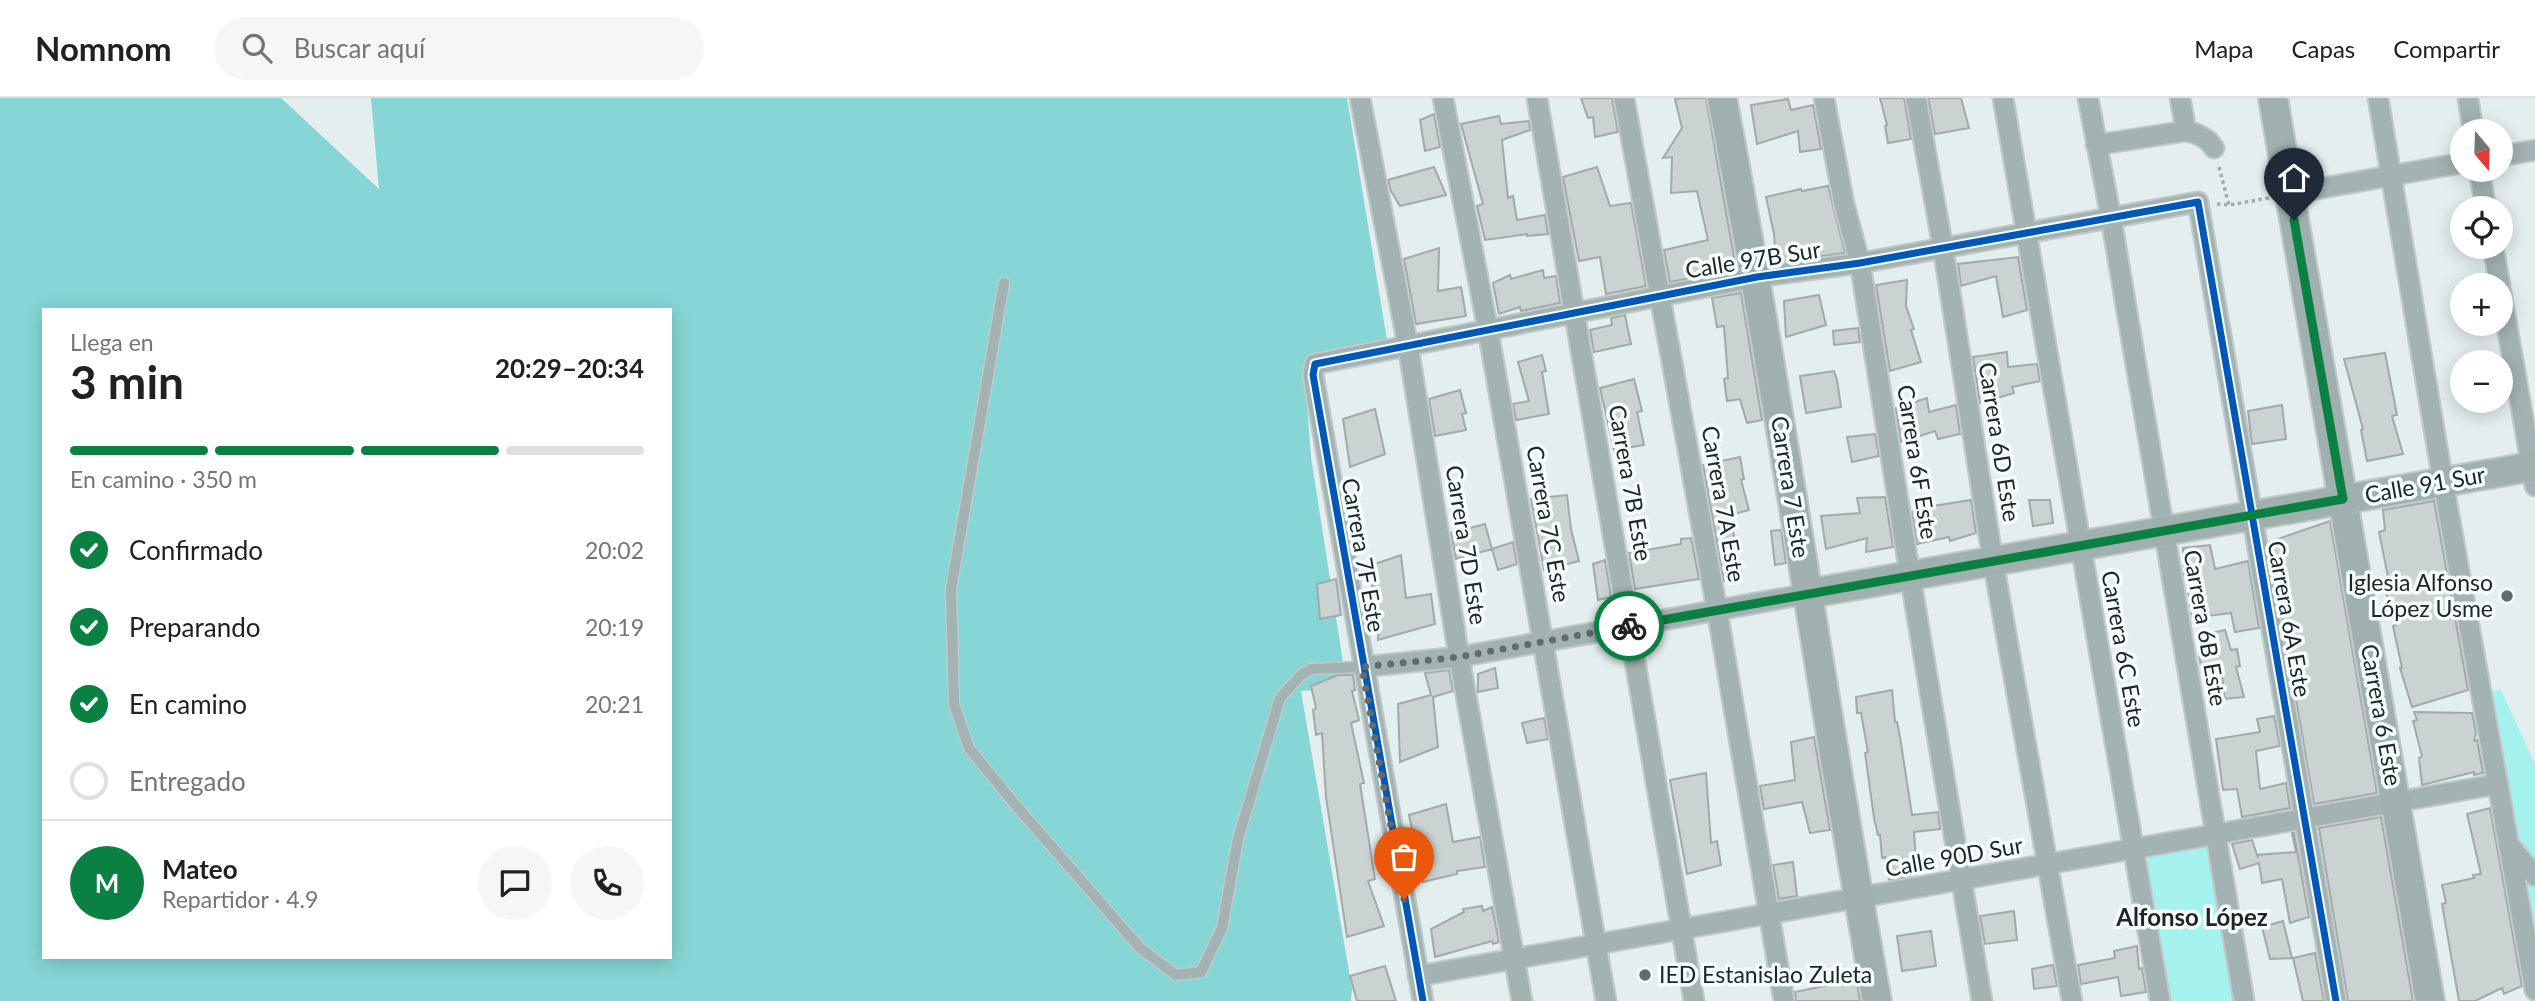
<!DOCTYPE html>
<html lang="es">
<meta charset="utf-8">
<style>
:root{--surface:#fff;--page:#f6f6f6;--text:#202124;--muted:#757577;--line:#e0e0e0;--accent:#0b8043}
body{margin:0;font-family:Lato,sans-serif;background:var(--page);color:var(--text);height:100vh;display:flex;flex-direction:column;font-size:26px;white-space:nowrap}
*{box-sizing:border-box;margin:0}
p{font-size:23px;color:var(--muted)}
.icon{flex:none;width:38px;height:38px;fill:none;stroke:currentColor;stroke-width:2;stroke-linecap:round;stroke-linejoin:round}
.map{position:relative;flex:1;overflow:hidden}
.panel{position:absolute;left:42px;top:210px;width:630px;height:651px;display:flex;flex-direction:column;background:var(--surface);border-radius:0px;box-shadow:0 4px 18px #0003}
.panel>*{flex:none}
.needle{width:46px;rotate:161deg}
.controls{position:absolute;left:2450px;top:21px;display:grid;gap:14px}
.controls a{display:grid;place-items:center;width:63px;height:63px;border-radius:50%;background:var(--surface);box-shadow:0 4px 18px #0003;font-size:35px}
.pin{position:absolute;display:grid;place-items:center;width:60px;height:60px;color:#fff;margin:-72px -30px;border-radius:50% 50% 50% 0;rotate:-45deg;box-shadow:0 0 7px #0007}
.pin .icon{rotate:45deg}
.courier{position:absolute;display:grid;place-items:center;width:70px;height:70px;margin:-35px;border:5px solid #0b8043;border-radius:50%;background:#fff;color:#222;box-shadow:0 2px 9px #0007}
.head em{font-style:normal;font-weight:700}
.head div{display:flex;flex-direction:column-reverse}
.head{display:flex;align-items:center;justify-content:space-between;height:119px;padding:0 28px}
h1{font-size:46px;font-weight:700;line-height:52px}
.bar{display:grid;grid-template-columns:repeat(4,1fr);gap:10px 7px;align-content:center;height:84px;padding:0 28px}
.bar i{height:9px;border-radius:5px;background:var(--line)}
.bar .current{background:var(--accent)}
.bar p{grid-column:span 4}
.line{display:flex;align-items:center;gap:18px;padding:0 28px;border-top:2px solid var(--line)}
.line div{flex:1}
.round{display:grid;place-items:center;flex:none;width:74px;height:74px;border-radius:37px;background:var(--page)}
ol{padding:0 28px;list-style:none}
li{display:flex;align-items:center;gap:21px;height:77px}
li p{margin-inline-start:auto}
li .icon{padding:7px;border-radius:50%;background:var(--accent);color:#fff;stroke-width:4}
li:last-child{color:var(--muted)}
li i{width:38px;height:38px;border:4px solid var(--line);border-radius:50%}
header{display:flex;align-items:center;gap:42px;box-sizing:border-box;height:98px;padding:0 35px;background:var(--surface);border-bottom:2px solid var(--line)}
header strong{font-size:33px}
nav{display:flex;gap:38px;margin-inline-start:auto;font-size:24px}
.search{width:490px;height:63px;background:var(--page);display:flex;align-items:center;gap:18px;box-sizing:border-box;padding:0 24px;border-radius:38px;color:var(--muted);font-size:26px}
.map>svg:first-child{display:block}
</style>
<header>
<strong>Nomnom</strong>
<div class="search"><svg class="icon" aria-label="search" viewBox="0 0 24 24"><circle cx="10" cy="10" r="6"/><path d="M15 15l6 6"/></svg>Buscar aquí</div>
<nav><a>Mapa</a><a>Capas</a><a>Compartir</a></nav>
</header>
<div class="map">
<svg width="2535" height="903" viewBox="0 0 2535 903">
<rect width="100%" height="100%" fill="#e4eeee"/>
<!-- green -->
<path fill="#a5f1ee" d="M2501,592L2535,666V852L2489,593Z
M2210,747L2236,903H2170L2146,758Z"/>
<!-- forest -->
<path fill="#85d6d4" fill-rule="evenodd" d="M0,0H281L379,91L371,0H1347L1387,242L1312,260L1307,307L1311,359L1347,590L1301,593L1352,891L1351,903H0ZM44,212H670V859H44Z"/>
<!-- building -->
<path fill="#cbd3d2" stroke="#a2a9a9" stroke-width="2" d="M1581,0H1612L1618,34L1595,39L1593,19L1588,20Z
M1684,0H1706L1736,171L1670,184L1664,152L1708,142L1697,93L1671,95L1672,59L1663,60L1682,30L1675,1Z
M1880,0H1904L1911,41L1888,45L1885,28L1887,27Z
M1928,0H1961L1969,30L1935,36Z
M1788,1L1791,12L1813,7L1821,51L1800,54L1798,33L1757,46L1751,7Z
M1434,16L1440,49L1425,53L1420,22Z
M1499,18L1501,26L1529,23L1530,32L1502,42L1508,100L1513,98L1517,122L1545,117L1548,136L1527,138V136L1485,142L1477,108L1483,106L1461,26Z
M1434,69L1446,97L1400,108L1391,93L1388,82Z
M1597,69L1610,108L1631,105L1646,188L1606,196L1600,159L1579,163L1563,79Z
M1828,88L1845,155L1776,164L1774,136L1766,99L1801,91L1802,93Z
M1439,150L1438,193L1461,189L1466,218L1416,226L1404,161Z
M2018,159L2027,212L2003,219L1996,178L1961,188L1958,166Z
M1543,172L1544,180L1556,178L1560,205L1521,213L1520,209L1499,216L1493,185L1510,177L1511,181Z
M1907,182L1906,208L1914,231L1911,232L1921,264L1890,273L1876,187Z
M1741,195L1762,322L1747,325L1740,301L1727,303L1724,281L1728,280L1724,228L1717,229L1712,200Z
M1819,197L1826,227L1786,239L1784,203Z
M1625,217L1631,246L1594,254L1590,232L1612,227L1611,220Z
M1858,230L1860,244L1834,247L1833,233Z
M2007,254L2008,269L2037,266L2040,283L2012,289L2014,295L1980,305L1973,259Z
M2385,255L2397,317L2392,318L2403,356L2367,363L2361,332L2363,331L2344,261Z
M1542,257L1546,273L1542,274L1549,316L1516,322L1513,306L1529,303L1518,264Z
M1834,273L1837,282L1841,309L1806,315L1800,278Z
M1634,281L1642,313L1637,314L1644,347L1614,352L1600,290Z
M1460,292L1466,315L1462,316L1466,332L1435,338L1429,301Z
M1927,300L1929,314L1956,307L1960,336L1938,341L1935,333L1901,344L1896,310Z
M2282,307L2286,341L2252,346L2248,313Z
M1375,311L1385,356L1350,369L1343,321Z
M1875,336L1879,358L1852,364L1847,339Z
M1740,359L1744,381L1741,382L1749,412L1730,417L1742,479L1724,483L1703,367Z
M1567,397L1571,431L1579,463L1544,472L1531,401Z
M1885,399L1893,449L1866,454L1867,440L1826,451L1821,418L1860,415L1857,400Z
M1971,402L1976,435L1950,443L1949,439L1917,446L1912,414L1927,409Z
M2029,402H2050L2053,425L2033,428Z
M2434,403L2468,592L2412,609L2400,570H2402L2393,528L2396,527L2386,495L2391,494L2379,434L2385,432L2383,412Z
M2330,423L2377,695L2314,706L2269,444Z
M1485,426L1492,451L1456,461L1451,435Z
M1781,432L1786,465L1775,467L1771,433Z
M1691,440L1699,481L1635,491L1629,455L1681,446V441Z
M1513,444L1517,466L1498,472L1492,451Z
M2210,447L2215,471L2248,463L2259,530L2235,534L2231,515L2192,520L2186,479L2184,477L2183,450Z
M1401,457L1406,500L1431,496L1435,526L1378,542L1379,518L1376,520L1374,487L1372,488L1369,468Z
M1605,462L1611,499L1598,502L1593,466Z
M1336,481L1341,517L1320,521L1317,486Z
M2225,532L2231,552L2237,551L2240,568L2236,569L2244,599L2225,601L2221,571L2202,575L2199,557L2219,554L2216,534Z
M1495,570L1498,590L1478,594V576Z
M1449,572L1453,593L1433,599L1438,649L1400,664L1398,606L1431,597L1425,575Z
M1338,577H1353L1355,592L1352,593L1359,622L1351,625L1364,685L1360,686L1375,781L1368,783L1384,828L1347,839L1326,699L1322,635L1316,637L1313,612L1316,610L1311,588Z
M1892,592L1895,624H1897L1900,639L1912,717L1938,714L1940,731L1914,734L1917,777L1889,782L1885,759L1882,760L1880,737H1878L1874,720L1865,655L1868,654L1861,615H1857L1856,599Z
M2414,614L2472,615L2476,634L2474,643L2477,642L2483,675L2474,677V674L2422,687L2419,660L2422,658L2413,623L2417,622Z
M2274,618L2280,648L2256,653L2260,691L2286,685L2290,710L2242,719L2237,691L2223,692L2216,641L2260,634L2257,621Z
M1544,620L1548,641L1527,645L1522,625Z
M1814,639L1830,732L1810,735L1802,704L1764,711L1760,688L1795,682L1791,644Z
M1706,675L1711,745L1717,743L1721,767L1687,776L1670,682Z
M1446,706L1453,744L1480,739L1485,769L1457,773V776L1423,784L1409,717Z
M2490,710L2522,888L2504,896L2502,890L2475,903H2459L2442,806L2446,805L2442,787L2474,780L2473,777L2481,776L2467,716Z
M2381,719L2413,903H2348L2319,730Z
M2292,735H2294L2309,819L2290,825L2282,781L2262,785L2259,765L2240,771L2232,746L2252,742L2258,760L2257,757L2296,754Z
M1793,764L1797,798L1779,801L1773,767Z
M1482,808L1483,813L1492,809L1499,844L1493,846L1492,843L1435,859L1431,831L1464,814L1463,811Z
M2014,813L2017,842L1985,846L1980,818Z
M2283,823L2292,860L2270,861L2262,829Z
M1931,833L1936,868L1902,873L1897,838Z
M2137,848L2139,871L2142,870L2146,894L2121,898L2118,879L2081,886L2078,867L2115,860L2114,853Z
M2315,855L2324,903H2303L2293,860Z
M2053,867L2057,888L2034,891L2032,871Z
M1385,868L1396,903H1357L1350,878Z
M1853,882L1854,886L1857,885L1860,903H1796L1795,894Z"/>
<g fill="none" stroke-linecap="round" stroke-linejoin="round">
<defs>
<path id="lane" d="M1004,185L951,491L954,606L969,650L1013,704L1140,850L1176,877L1201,874L1222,830L1238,741L1280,600L1301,577L1311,571L1362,569"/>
<path id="street" d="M1360,0L1408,248L1459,559L1522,903
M1443,0L1488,232L1606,903
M1537,0L1694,903
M1624,0L1717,512L1784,903
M1824,0L1844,106L1860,165L1910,477L1982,903
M1916,0L1943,150L1993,463L2072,903
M2003,0L2160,903
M2088,0L2111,120L2244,903
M2180,0L2186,33C2198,36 2207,39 2214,50
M2378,0L2443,384L2535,892
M2468,0L2473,33
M2096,47L2186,33
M2501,58L2535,52
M2479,72L2486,110
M2289,96L2462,65
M2493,149L2500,187
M2501,194L2535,388
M1362,569L1459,559L1806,496
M2509,747L2535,778
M1418,878L2498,686
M1423,903L1313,277L1315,266L1757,179L1860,165L2198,104L2336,903"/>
<path id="secondary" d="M1722,0C1780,300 1822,603 1877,903
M2273,0L2430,903
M1806,496L2535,368"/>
</defs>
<!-- lane casing -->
<use href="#lane" stroke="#c1c9c9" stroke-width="13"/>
<!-- street casing -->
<use href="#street" stroke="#c1c9c9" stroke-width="23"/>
<!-- secondary casing -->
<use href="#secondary" stroke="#c1c9c9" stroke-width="32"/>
<!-- path -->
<path stroke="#a1adad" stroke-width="3.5" stroke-dasharray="3.5 3.5" stroke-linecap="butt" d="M2219,69L2229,107
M2217,106L2229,107L2269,100"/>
<!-- lane -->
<use href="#lane" stroke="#a3b2b2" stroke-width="10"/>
<!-- street -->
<use href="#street" stroke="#a3b2b2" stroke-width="19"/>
<!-- secondary -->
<use href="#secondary" stroke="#9fb0af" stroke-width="28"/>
<defs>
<path id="cycleway" d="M1423,903L1313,277L1315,266L1757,179L1860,165L2198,104L2336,903"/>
</defs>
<!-- cycleway casing -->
<use href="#cycleway" stroke="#f3fefd" stroke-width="11"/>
<!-- cycleway -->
<use href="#cycleway" stroke="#0057b8" stroke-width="7"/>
</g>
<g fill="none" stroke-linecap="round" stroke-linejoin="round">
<!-- done -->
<path stroke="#636b6b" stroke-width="7" stroke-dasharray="0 12.6" d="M1404,801L1362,569L1459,559L1629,528"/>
<!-- route -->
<path stroke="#0b8043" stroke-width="9" d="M1629,528L2343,401L2294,122"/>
</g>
<!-- markers -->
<g fill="#636b6b" stroke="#f3fefd" stroke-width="2.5">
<circle cx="2507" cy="498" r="7"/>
<circle cx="1645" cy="877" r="7"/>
</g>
<g text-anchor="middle" stroke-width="7" stroke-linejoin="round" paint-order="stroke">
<!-- street labels -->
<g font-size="23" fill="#1e2525" stroke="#f3fefd">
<text transform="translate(1753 162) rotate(-9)" y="8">Calle 97B Sur</text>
<text transform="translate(1999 344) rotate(81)" y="8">Carrera 6D Este</text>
<text transform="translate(1917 364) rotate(81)" y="8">Carrera 6F Este</text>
<text transform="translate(1630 385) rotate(80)" y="8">Carrera 7B Este</text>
<text transform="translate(2425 387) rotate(-10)" y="8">Calle 91 Sur</text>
<text transform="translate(1790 389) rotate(81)" y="8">Carrera 7 Este</text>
<text transform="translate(1723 406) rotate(80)" y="8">Carrera 7A Este</text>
<text transform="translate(1548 426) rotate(80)" y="8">Carrera 7C Este</text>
<text transform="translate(1466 447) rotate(81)" y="8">Carrera 7D Este</text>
<text transform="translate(1363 457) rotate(80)" y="8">Carrera 7F Este</text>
<text transform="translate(2289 521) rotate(80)" y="8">Carrera 6A Este</text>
<text transform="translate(2205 530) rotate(80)" y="8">Carrera 6B Este</text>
<text transform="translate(2123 551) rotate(80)" y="8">Carrera 6C Este</text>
<text transform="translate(2381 617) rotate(80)" y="8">Carrera 6 Este</text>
<text transform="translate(1954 759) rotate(-10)" y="8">Calle 90D Sur</text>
</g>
<!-- poi labels -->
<g font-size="23" fill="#1e2525" stroke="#f3fefd" text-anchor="end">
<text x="2493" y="493">Iglesia Alfonso<tspan x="2493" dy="26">López Usme</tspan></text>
<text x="1659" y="885" text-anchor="start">IED Estanislao Zuleta</text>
</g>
<!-- neighbourhood labels -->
<g font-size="24" font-weight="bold" fill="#1e2525" stroke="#f3fefd">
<text x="2192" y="828">Alfonso López</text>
</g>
</g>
</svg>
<div class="controls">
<a><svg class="needle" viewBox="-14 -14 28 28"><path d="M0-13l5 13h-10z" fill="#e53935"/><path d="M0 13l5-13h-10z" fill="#757577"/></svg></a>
<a><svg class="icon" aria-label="locate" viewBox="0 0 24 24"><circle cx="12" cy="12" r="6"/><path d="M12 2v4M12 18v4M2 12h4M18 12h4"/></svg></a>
<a>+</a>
<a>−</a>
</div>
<div class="pin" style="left:1404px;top:801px;background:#ea580c"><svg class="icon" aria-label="bag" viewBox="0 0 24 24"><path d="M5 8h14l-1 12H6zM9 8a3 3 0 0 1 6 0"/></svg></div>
<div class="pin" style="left:2294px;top:122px;background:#1f2937"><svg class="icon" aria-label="home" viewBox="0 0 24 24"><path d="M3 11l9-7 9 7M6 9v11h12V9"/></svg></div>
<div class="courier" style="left:1629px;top:528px"><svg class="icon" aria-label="bike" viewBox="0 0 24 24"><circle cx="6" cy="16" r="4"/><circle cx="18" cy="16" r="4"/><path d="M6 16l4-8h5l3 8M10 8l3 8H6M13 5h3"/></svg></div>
<section class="panel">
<div class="head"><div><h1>3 min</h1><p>Llega en</p></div><em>20:29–20:34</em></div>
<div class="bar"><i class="current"></i><i class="current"></i><i class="current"></i><i></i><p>En camino · 350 m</p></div>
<ol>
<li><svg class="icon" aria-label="check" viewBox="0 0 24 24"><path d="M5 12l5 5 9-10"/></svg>Confirmado<p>20:02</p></li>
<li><svg class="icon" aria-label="check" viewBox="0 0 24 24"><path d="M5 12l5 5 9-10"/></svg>Preparando<p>20:19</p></li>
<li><svg class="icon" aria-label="check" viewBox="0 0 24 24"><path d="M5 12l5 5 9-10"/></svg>En camino<p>20:21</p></li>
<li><i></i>Entregado</li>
</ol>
<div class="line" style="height:126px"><b class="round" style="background:var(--accent);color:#fff">M</b><div><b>Mateo</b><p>Repartidor · 4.9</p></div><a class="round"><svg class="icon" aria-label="chat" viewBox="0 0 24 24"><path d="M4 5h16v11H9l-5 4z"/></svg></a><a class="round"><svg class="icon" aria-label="phone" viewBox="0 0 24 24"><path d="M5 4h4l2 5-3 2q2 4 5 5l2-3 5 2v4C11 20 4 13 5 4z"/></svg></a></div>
</section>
</div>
